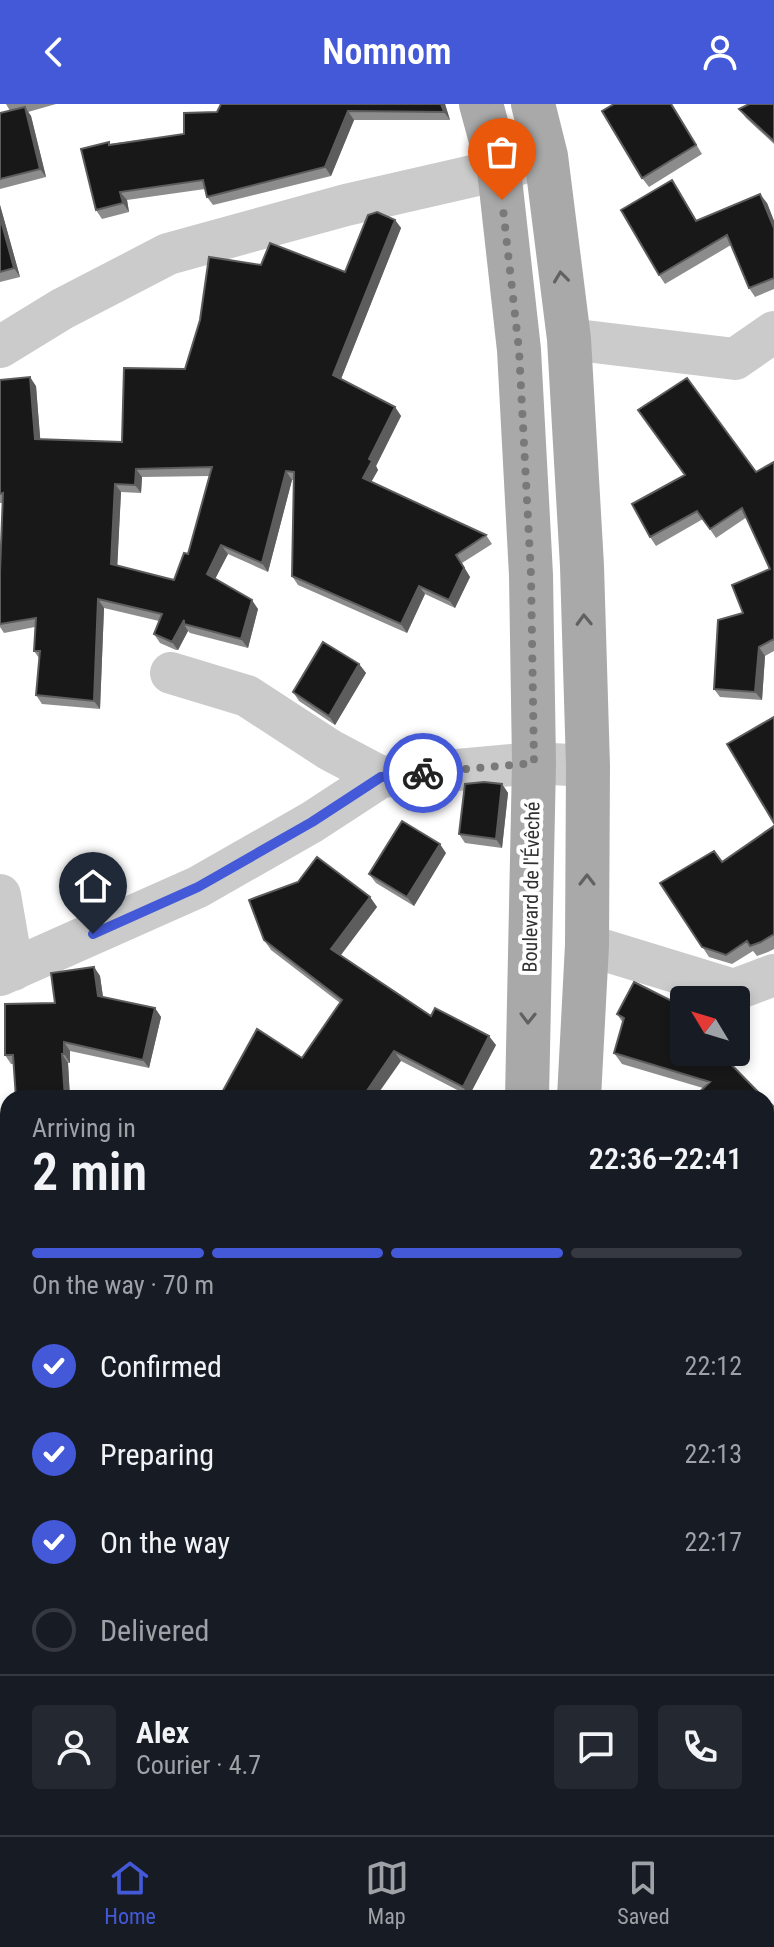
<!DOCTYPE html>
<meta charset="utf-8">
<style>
:root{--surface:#171b24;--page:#242831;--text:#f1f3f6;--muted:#9ea1a6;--line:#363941;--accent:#4359d8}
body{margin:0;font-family:"Roboto Condensed",sans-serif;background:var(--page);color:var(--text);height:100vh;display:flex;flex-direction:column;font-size:30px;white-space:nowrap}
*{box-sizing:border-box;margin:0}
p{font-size:26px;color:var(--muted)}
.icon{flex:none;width:44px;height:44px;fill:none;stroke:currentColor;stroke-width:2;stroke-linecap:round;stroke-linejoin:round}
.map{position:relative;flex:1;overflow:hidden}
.drawer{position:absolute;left:0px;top:986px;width:774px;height:746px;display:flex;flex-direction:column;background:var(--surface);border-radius:24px 24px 0 0;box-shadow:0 4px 12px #0003}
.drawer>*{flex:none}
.needle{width:52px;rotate:308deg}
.controls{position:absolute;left:670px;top:882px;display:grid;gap:16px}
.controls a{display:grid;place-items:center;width:80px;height:80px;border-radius:8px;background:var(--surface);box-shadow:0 4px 12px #0003;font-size:40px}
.pin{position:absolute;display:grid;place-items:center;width:68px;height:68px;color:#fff;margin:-82px -34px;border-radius:50% 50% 50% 0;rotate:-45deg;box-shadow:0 0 8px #0007}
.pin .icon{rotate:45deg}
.courier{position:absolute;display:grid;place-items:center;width:80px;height:80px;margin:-40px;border:6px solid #4359d8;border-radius:50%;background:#fff;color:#222;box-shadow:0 2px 10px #0007}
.head em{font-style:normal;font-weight:600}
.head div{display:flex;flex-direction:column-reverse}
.head{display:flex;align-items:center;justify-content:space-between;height:136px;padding:0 32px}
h1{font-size:52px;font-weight:600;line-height:60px}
.bar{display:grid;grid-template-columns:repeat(4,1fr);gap:12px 8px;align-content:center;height:96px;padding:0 32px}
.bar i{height:10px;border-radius:6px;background:var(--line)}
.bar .on{background:var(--accent)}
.bar p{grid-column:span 4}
.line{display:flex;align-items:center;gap:20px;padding:0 32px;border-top:2px solid var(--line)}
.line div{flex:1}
.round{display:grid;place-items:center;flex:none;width:84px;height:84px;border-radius:8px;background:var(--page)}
ol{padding:0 32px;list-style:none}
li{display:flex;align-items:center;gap:24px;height:88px}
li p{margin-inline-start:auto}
li .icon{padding:8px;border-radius:50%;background:var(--accent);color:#fff;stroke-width:4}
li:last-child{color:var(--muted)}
li i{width:44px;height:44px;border:4px solid var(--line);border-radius:50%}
header{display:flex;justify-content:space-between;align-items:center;height:104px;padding:0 32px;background:var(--accent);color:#fff;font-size:36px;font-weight:600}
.dock{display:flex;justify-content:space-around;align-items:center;height:112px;border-top:2px solid var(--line);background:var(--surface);font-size:22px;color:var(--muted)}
.dock a{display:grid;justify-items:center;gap:4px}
.dock .on{color:var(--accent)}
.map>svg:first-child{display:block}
</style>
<header><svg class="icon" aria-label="back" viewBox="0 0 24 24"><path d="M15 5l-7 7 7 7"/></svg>Nomnom<svg class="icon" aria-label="person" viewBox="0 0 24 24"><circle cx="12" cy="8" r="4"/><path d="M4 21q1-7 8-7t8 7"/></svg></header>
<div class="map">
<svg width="774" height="1731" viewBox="0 0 774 1731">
<rect width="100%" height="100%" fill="#fff"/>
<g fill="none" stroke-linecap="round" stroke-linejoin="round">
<!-- minor -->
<path stroke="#cbcbcb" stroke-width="42" d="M569,235L735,255L774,228
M0,243L62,205L168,150L346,101L499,66L546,52
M171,569L247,592L330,646L381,673
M0,791L13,866
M587,841L734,886L774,871
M0,871L198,783L312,718L381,673L534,659L588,662
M0,1218L8,1216
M0,1545L8,1542
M156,1724L157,1731
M345,1731L360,1724"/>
<!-- tertiary -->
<path stroke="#cbcbcb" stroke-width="44" d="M766,1297L774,1302"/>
<!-- primary -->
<path stroke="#a9a9a9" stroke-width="44" d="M481,0L499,66L519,246L531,471L534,659L527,994
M533,0L546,52L569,235L582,462L588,662L587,841L579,994
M572,1724V1731
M518,1731L519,1724"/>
</g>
<!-- wall -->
<path fill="#8c8c8c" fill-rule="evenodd" d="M6,0H56L28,8L31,12L46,73L0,85V9L10,7Z
M221,0H445L450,16H354L331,72L213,101L207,93L205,85L127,96L129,108L102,115L96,106L109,38L110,40L184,30L217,8Z
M672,0L702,50L649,83L642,74Z
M774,0V40L746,14L739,5Z
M678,85L697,117L767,99L774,117V185L755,193L749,184L731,141L665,180L659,171Z
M0,101L20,173L0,178Z
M395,116L401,124L341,275L395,303L401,312L376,362L378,366L371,378L486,431L492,440L462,459L470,473L455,504L425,490L407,529L298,481L292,472L294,376H292L268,468L228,450L215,475L258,505L248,544L190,529L188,527L178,546H176L160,539L154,530L159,517L104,504L100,605L42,600L36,591L39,554L34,547L35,523L4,529L0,523V468L3,399H0V276L36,282L40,335L122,338L185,265L261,161L345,168ZM210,372L188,450L174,476L117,462L121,388L141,389L142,373Z
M774,358V547L765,552L762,596L720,593L714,585L743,509L770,465L747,413L716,434L703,415L656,442L650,433Z
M359,560L366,569L335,621L299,597L293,588Z
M502,680L508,689L502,744L465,739L459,730Z
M774,722V845L768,848L757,852L753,847L732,860L709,853L660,779L722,758Z
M446,749L414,802L376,779L369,770Z
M370,793L377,803L340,851L431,912L496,941L469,992L401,957L302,954L340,899L271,846L264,836Z
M94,863L100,872L103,893L155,904L161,913L149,964L70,947V959H68L70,994H16L14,960H11L5,951L55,899Z
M617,910L735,948L703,984L622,960L614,949L623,919Z
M766,996L774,1003V1033L767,1041L774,1048V1150L766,1141Z
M766,1166L774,1169V1248L768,1240L772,1235L766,1230Z
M0,1269L8,1270V1369H0Z
M774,1517V1621L766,1618V1518L773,1519Z
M8,1563V1699L0,1689V1573L4,1572Z"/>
<!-- shaded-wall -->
<path fill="#5d5d5d" d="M441,0H445L450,16L444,8Z
M25,3L31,12L46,73L40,65Z
M348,7L354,16L331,72L325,63Z
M120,88L127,96L129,108L123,99Z
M760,90L767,99L774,117V124Z
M0,101L20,173L14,164L0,113Z
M395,116L401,124L339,280L333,271Z
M30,273L36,282L41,344L35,335Z
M395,303L401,312L376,362L378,366L369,382L363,374L369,355Z
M136,365L142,373L141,389L135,381Z
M286,367L292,376L268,468L262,459Z
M115,380L121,388L117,469L111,460Z
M221,441L228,450L213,479L207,470Z
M456,451L470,473L455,504L449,496Z
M419,482L425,490L407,529L401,520Z
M98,495L104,504L100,605L94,597Z
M252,496L258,505L248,544L241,535Z
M184,516V520L188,527L178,546L172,538Z
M759,543L765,552L762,596L755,588Z
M359,560L366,569L335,621L329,612Z
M502,680L508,689L502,744L496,735Z
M440,740L446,749L414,802L407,793Z
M370,793L377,803L338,855L331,845Z
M94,863L100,872L104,900L98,892Z
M155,904L161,913L149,964L143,956Z
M489,932L496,941L469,992L463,983Z
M736,935L741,941L736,947Z
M64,938L70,947V959L64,950Z
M394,947L401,957L375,994H362Z
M719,948H735L726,959Z
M62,950L68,959L70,994H65Z
M774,1424V1450L767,1464L766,1440Z
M737,1724H748L743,1731H732Z"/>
<!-- building -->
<path fill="#181818" stroke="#5d5d5d" stroke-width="2" fill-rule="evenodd" d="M221,0H441L444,8L348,7L325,63L207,93L203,76L120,88L123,99L96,106L81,45L109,38V41L184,30V9L217,8Z
M614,0H671L696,41L642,74L602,7Z
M749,0H774V37L739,5Z
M25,3L40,65L0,75V9Z
M672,76L696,117L760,90L774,124V174L749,184L727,131L659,171L621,106Z
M377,108L395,116L333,271L395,303L369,355L372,357L363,374L486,431L456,451L464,464L449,496L419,482L401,520L292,472L294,368L286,367L262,459L221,441L207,470L252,496L241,535L184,520V516L172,538L170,537L154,530L162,510L98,495L94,597L36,591L40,547H34L36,514L0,520V468L3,389L0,390V276L30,273L35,335L122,338L124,264L185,265L200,216L209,153L261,161L270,139L345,168L368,111ZM212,363L188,450L184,449L174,476L111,460L115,380L135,381L136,365Z
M0,113L14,164L0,168Z
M687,274L756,368L774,358V535L759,543L755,588L714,585L718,516L743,509L732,481L770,465L742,404L710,425L697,407L650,433L632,400L685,371L638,306Z
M323,538L359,560L329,612L293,588Z
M774,613V719L727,640Z
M484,678L502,680L496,735L459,730L465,680Z
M402,717L440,740L407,793L369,770Z
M774,722V830L761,838L750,842L747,837L726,851L702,843L660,779L714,747L722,758Z
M317,753L370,793L331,845L431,912L435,904L489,932L463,983L394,947L362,994H219L257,925L302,954L342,896L264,836L249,796L298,778Z
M94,863L98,892L155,904L143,956L64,938V950H62L65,994H16L13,951H5V900L55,899L51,869Z
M634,878L684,903V948H719L764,994H693L710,978L614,949L624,914L617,910Z
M438,989L455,994H436Z
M766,995L774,1003V1015L766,1023Z
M766,1040L774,1048V1148L766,1139Z
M766,1166L774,1169V1232L766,1225Z
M774,1233V1245L768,1240Z
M0,1269L8,1270V1324L6,1358H0Z
M774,1314V1424L766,1440V1316Z
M774,1517V1614L766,1611V1518L773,1519Z
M8,1563V1687L0,1688L4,1672H0V1573L4,1572L3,1564Z
M40,1724H80L115,1731H38Z
M641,1724H737L732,1731H637Z"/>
<!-- one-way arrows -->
<defs><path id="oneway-chevron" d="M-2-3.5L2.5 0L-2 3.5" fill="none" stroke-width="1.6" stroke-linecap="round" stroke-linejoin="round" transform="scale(2)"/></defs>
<g stroke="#616161">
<use href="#oneway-chevron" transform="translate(561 173) rotate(-97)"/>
<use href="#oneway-chevron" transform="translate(584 516) rotate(-92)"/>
<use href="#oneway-chevron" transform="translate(587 776) rotate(-90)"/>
<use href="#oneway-chevron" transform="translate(528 914) rotate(91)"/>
</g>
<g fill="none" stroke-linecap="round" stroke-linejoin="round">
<!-- done -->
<path stroke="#797979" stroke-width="8" stroke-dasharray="0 14.4" d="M423,669L534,659L531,471L519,246L502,96"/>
<!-- route -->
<path stroke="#4359d8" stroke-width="10" d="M93,830L198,783L312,718L381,673L423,669"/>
</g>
<g text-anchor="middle" stroke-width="8" stroke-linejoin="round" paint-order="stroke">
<!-- street labels -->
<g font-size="20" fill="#313131" stroke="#fff">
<text transform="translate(531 783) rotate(-89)" y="7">Boulevard de l'Évêché</text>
</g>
</g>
</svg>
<div class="controls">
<a><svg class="needle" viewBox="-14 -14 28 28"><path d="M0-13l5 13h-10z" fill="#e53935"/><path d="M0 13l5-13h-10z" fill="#9ea1a6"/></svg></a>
</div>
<div class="pin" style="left:502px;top:96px;background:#ea580c"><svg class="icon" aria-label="bag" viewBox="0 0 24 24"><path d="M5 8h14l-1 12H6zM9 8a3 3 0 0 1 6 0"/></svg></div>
<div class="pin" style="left:93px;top:830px;background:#1f2937"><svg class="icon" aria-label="home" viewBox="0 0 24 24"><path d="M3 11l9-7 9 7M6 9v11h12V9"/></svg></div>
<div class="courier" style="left:423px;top:669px"><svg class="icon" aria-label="bike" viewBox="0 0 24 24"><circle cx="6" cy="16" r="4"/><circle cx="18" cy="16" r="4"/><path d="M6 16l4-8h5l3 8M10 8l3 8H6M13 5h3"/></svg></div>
<section class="drawer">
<div class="head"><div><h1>2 min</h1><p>Arriving in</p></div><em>22:36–22:41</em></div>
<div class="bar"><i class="on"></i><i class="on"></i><i class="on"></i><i></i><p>On the way · 70 m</p></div>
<ol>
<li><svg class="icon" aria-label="check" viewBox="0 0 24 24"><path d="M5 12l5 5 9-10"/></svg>Confirmed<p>22:12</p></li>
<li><svg class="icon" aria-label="check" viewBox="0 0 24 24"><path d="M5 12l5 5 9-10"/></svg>Preparing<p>22:13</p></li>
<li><svg class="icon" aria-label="check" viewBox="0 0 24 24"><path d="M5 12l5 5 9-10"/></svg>On the way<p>22:17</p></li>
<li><i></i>Delivered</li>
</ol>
<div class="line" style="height:144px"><a class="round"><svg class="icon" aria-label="person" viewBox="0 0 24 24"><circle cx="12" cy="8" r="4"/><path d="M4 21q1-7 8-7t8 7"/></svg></a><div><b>Alex</b><p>Courier · 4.7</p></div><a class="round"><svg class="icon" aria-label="chat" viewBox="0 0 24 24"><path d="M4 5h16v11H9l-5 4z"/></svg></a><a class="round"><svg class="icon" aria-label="phone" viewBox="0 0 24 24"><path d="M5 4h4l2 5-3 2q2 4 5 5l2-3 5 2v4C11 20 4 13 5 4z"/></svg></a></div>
</section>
</div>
<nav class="dock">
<a class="on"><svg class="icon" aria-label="home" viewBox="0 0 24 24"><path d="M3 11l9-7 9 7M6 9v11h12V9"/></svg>Home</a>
<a><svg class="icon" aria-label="map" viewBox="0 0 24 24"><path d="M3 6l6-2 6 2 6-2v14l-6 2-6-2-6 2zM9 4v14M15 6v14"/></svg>Map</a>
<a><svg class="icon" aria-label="saved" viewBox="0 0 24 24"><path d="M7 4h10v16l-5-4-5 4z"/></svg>Saved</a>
</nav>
